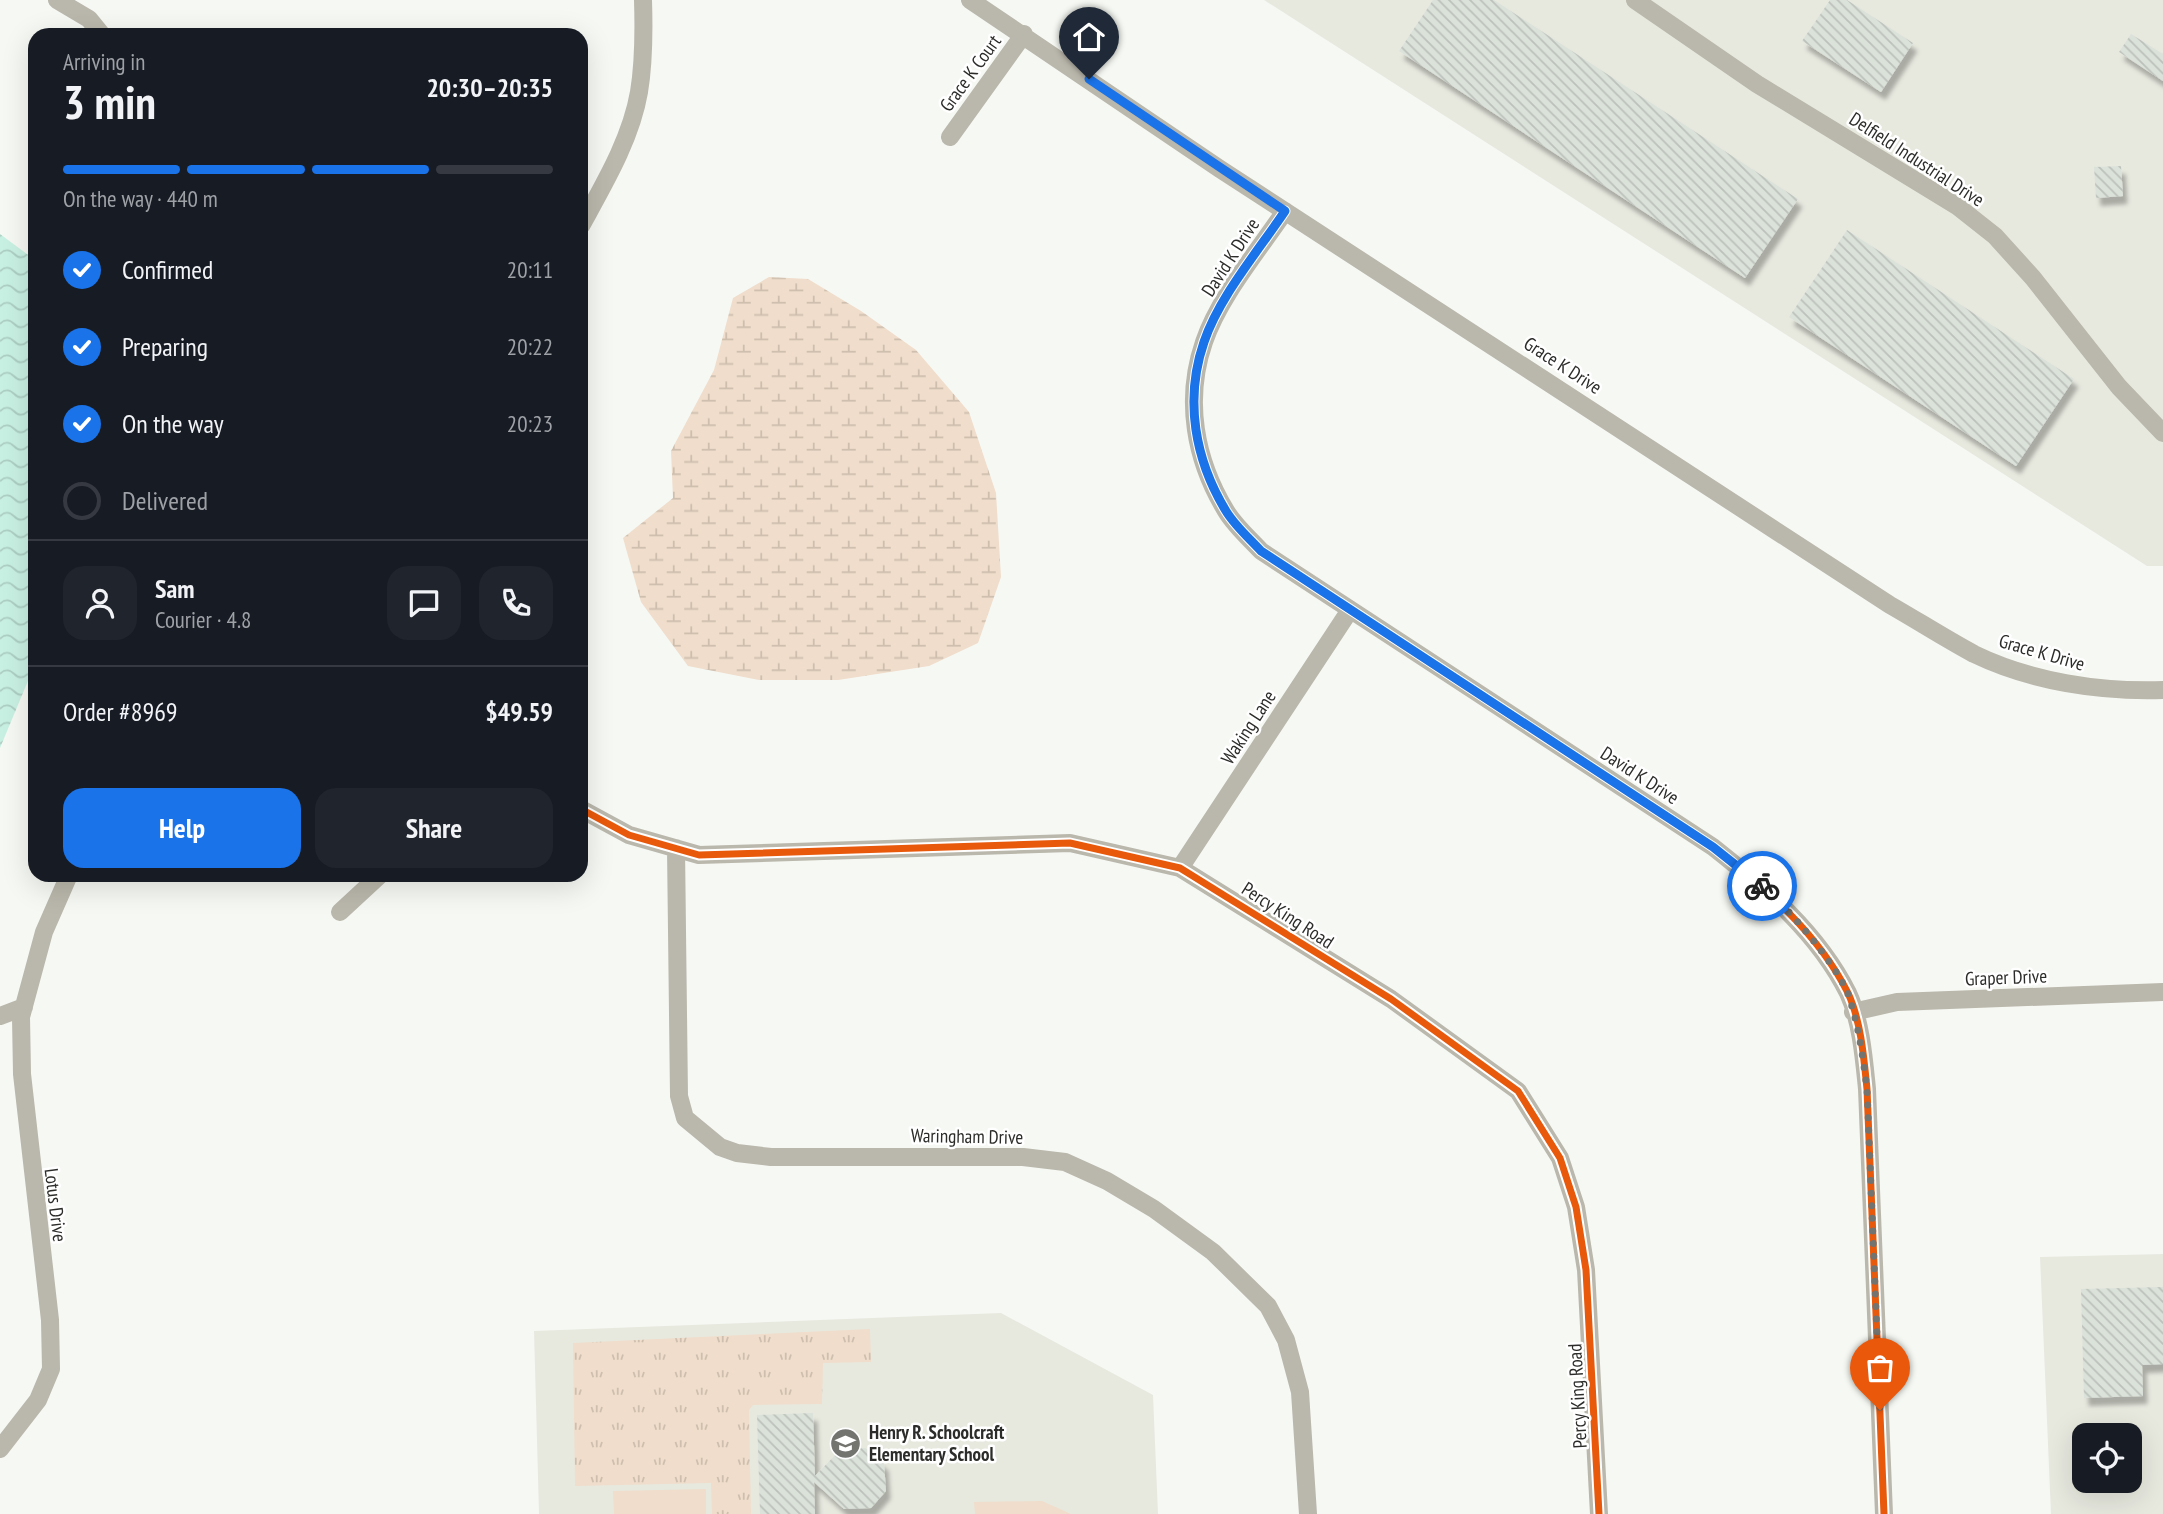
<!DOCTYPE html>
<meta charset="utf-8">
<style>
:root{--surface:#171b24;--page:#20242c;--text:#f1f3f6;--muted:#9ea1a6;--line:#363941;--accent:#1a73e8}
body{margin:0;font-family:"PT Sans Narrow",sans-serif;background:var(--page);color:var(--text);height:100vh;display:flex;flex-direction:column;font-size:26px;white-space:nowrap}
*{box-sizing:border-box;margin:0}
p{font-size:23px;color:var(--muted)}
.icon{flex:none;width:38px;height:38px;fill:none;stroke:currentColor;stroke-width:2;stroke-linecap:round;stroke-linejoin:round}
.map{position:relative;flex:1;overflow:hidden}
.side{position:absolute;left:28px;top:28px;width:560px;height:854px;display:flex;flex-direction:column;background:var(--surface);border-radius:21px;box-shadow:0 7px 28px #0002}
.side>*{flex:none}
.fabs{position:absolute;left:2072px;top:1423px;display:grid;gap:14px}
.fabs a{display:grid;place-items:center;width:70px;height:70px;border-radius:14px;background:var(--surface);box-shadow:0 7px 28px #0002;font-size:35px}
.pin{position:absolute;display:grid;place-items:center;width:60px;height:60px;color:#fff;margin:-72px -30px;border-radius:50% 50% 50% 0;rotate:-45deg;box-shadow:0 0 7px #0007}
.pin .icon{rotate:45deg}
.courier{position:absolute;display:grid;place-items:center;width:70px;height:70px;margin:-35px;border:5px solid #1a73e8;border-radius:50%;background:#fff;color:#222;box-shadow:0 2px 9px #0007}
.overview em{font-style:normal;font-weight:800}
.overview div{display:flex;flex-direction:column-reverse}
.overview{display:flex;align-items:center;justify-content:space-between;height:119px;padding:0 35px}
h1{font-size:46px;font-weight:800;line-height:52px}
.bar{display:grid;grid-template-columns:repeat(4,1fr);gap:10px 7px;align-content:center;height:84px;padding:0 35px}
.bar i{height:9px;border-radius:5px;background:var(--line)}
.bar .active{background:var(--accent)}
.bar p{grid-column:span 4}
.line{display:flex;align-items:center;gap:18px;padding:0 35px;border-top:2px solid var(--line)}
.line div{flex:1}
.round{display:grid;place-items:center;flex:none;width:74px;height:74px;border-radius:21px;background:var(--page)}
ol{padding:0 35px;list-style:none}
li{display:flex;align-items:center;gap:21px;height:77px}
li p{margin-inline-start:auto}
li .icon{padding:7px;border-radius:50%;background:var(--accent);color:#fff;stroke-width:4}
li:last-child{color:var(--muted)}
li i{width:38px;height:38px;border:4px solid var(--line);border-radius:50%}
.action{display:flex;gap:14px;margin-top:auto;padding:14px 35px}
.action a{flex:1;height:80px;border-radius:21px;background:var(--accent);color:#fff;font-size:28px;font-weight:800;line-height:80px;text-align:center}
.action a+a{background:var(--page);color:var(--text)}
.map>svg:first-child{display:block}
</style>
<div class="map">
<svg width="2163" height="1514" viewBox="0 0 2163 1514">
<defs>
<pattern id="wetland-marsh" width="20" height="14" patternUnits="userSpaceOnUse" patternTransform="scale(1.75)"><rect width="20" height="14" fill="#f0ddcb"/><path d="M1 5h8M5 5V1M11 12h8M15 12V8" fill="none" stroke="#cebeae"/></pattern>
<pattern id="park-tufts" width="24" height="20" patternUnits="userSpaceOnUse" patternTransform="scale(1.75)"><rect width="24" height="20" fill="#f0ddcb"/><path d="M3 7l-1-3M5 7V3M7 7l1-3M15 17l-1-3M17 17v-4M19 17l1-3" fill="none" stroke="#cebeae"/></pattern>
<pattern id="water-waves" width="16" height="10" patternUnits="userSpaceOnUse" patternTransform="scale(1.75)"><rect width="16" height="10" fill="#c8f0e2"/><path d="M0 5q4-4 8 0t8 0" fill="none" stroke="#accec2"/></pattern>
<pattern id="building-back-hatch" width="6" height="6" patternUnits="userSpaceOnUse" patternTransform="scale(1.75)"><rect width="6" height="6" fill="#dbe2da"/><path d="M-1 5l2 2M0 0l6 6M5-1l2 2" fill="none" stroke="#bcc2bb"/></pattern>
<filter id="shadow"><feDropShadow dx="4.5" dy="8" stdDeviation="2" flood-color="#0004"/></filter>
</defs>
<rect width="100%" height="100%" fill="#f6f8f3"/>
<!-- built -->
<path fill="#e7e9df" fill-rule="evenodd" d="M1264,0H2163V566H2147Z
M2163,1254V1514H2051L2040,1257ZM2084,1435H2130V1480H2084Z
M1001,1313L1153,1395L1158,1514H539L534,1331Z"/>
<!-- grass -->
<path fill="#f0ddcb" d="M706,1489V1514H614L613,1491Z
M1042,1501L1071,1514H975L974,1502Z"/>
<!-- wetland -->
<path fill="url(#wetland-marsh)" d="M769,277L808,279L861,311L916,350L969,412L996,493L1001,577L978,643L929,666L838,680H759L688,666L641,602L623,538L673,498L671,451L714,370L733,298Z"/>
<!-- park -->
<path fill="url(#park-tufts)" d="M870,1329L871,1362L823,1363L822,1404L753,1405L749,1410L751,1514H712L711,1483L575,1486L573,1343Z"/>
<!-- water -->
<path fill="url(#water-waves)" d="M0,234L35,260V664L0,748Z"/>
<!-- building -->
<path fill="url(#building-back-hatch)" filter="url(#shadow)" d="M1433,0H1494L1798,199L1745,278L1399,51Z
M1830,0H1847L1913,43L1881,92L1802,41Z
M2131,34L2163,54V81L2119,52Z
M2121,166L2123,196L2096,198L2094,167Z
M1847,230L2074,379L2016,466L1789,317Z
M2163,1287V1364L2142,1365L2143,1396L2084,1398L2081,1289Z
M813,1413L815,1476L841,1449L865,1448L884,1463L886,1491L871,1508L844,1509L814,1482L815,1514H760L757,1415Z"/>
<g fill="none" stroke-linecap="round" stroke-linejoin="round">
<!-- street -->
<path stroke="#bab7ac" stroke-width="18" d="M57,0L89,19L102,35
M970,0L1220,169L1890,605C1918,621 1946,639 1974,654C2032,682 2100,692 2163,690
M1635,0L1757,84L1957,206L1995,236L2033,278L2119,387L2163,433
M950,137L1024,34
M1285,211C1259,250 1219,297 1204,342C1184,400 1195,460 1226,511C1235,526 1250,539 1261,551L1713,847C1765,888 1818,933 1848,993C1861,1021 1864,1059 1867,1089L1884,1514
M581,226C604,184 631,139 639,92C644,62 644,31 643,0
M581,809L629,835L699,855L1070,843L1180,868L1391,999L1518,1091L1560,1158L1576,1207L1586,1270L1599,1514
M676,848L679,1096L685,1118L720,1147L737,1153L771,1157H1023L1065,1162L1107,1181L1154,1209L1213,1252L1268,1306L1286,1340L1300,1392L1308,1514
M1180,868L1350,610
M340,912L380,875
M1853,1012L1897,1002L2163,992
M0,1016L24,1007
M0,1449L38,1400L51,1369L50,1320L22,1074L21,1017L44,932L69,875"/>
<defs>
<path id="cycleway" d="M1285,211C1259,250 1219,297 1204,342C1184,400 1195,460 1226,511C1235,526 1250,539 1261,551L1713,847C1765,888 1818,933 1848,993C1861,1021 1864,1059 1867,1089L1884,1514
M581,809L629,835L699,855L1070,843L1180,868L1391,999L1518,1091L1560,1158L1576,1207L1586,1270L1599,1514"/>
</defs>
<!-- cycleway casing -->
<use href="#cycleway" stroke="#fff" stroke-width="11"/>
<!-- cycleway -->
<use href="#cycleway" stroke="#e8590c" stroke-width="7"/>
</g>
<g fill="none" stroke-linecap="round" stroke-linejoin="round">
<!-- done -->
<path stroke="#737370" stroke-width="7" stroke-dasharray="0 12.6" d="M1762,886C1787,906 1839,967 1849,997C1859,1027 1863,1058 1867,1089L1880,1410"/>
<!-- route -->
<path stroke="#1a73e8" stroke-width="9" d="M1089,79L1285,211C1259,250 1219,297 1204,342C1184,400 1195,460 1226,511C1235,526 1250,539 1261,551L1713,847L1762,886"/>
</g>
<!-- icons -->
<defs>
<symbol id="school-disc" viewBox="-11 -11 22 22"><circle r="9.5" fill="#737370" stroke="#fff"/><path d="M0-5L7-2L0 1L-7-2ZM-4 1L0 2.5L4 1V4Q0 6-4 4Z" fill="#fff"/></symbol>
</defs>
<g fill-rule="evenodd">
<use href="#school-disc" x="828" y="1426" width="35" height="35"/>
</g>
<g text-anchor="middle" stroke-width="5" stroke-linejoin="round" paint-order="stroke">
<!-- street labels -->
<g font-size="19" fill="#2c2c2a" stroke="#fff">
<text transform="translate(970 73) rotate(-54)" y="7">Grace K Court</text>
<text transform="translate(1917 159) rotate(33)" y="7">Delfield Industrial Drive</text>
<text transform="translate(1230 257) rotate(-57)" y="7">David K Drive</text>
<text transform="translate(1563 365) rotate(33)" y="7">Grace K Drive</text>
<text transform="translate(2042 652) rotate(16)" y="7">Grace K Drive</text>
<text transform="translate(1248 727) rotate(-57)" y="7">Waking Lane</text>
<text transform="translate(1640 775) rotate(33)" y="7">David K Drive</text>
<text transform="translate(1288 915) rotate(33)" y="7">Percy King Road</text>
<text transform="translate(2006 977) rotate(-2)" y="7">Graper Drive</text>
<text transform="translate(967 1136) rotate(1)" y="7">Waringham Drive</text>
<text transform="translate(56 1205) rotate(83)" y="7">Lotus Drive</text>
<text transform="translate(1577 1396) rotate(-93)" y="7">Percy King Road</text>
</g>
<!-- poi labels -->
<g font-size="19" font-weight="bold" fill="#2c2c2a" stroke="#fff" text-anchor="start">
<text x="869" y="1439">Henry R. Schoolcraft<tspan x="869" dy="22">Elementary School</tspan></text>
</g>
</g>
</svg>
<div class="fabs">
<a><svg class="icon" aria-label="locate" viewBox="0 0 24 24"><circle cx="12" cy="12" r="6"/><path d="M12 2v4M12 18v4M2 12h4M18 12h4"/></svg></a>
</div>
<div class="pin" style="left:1880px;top:1410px;background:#ea580c"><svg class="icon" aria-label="bag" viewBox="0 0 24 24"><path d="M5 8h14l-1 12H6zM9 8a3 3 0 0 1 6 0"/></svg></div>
<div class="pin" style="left:1089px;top:79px;background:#1f2937"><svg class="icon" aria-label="home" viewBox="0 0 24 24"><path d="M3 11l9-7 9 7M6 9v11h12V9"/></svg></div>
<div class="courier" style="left:1762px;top:886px"><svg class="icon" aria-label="bike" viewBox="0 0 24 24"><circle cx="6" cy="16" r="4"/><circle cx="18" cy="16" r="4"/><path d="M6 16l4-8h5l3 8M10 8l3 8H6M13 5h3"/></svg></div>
<section class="side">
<div class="overview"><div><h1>3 min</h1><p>Arriving in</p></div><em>20:30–20:35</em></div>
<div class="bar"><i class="active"></i><i class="active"></i><i class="active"></i><i></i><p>On the way · 440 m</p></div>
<ol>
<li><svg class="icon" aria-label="check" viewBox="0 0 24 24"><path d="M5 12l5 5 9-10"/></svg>Confirmed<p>20:11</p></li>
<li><svg class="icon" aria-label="check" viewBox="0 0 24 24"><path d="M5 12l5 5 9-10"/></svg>Preparing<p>20:22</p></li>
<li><svg class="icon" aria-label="check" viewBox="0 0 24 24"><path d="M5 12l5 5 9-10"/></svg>On the way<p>20:23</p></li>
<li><i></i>Delivered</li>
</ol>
<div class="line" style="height:126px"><a class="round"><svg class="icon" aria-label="person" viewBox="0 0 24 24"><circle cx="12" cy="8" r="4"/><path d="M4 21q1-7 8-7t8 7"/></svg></a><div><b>Sam</b><p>Courier · 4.8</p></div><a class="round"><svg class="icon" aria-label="chat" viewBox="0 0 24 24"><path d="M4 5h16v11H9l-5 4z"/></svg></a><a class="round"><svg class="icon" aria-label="phone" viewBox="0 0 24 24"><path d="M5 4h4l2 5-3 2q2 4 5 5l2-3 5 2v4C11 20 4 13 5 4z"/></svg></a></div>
<div class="line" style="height:91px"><div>Order #8969</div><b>$49.59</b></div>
<div class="action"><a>Help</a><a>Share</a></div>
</section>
</div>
